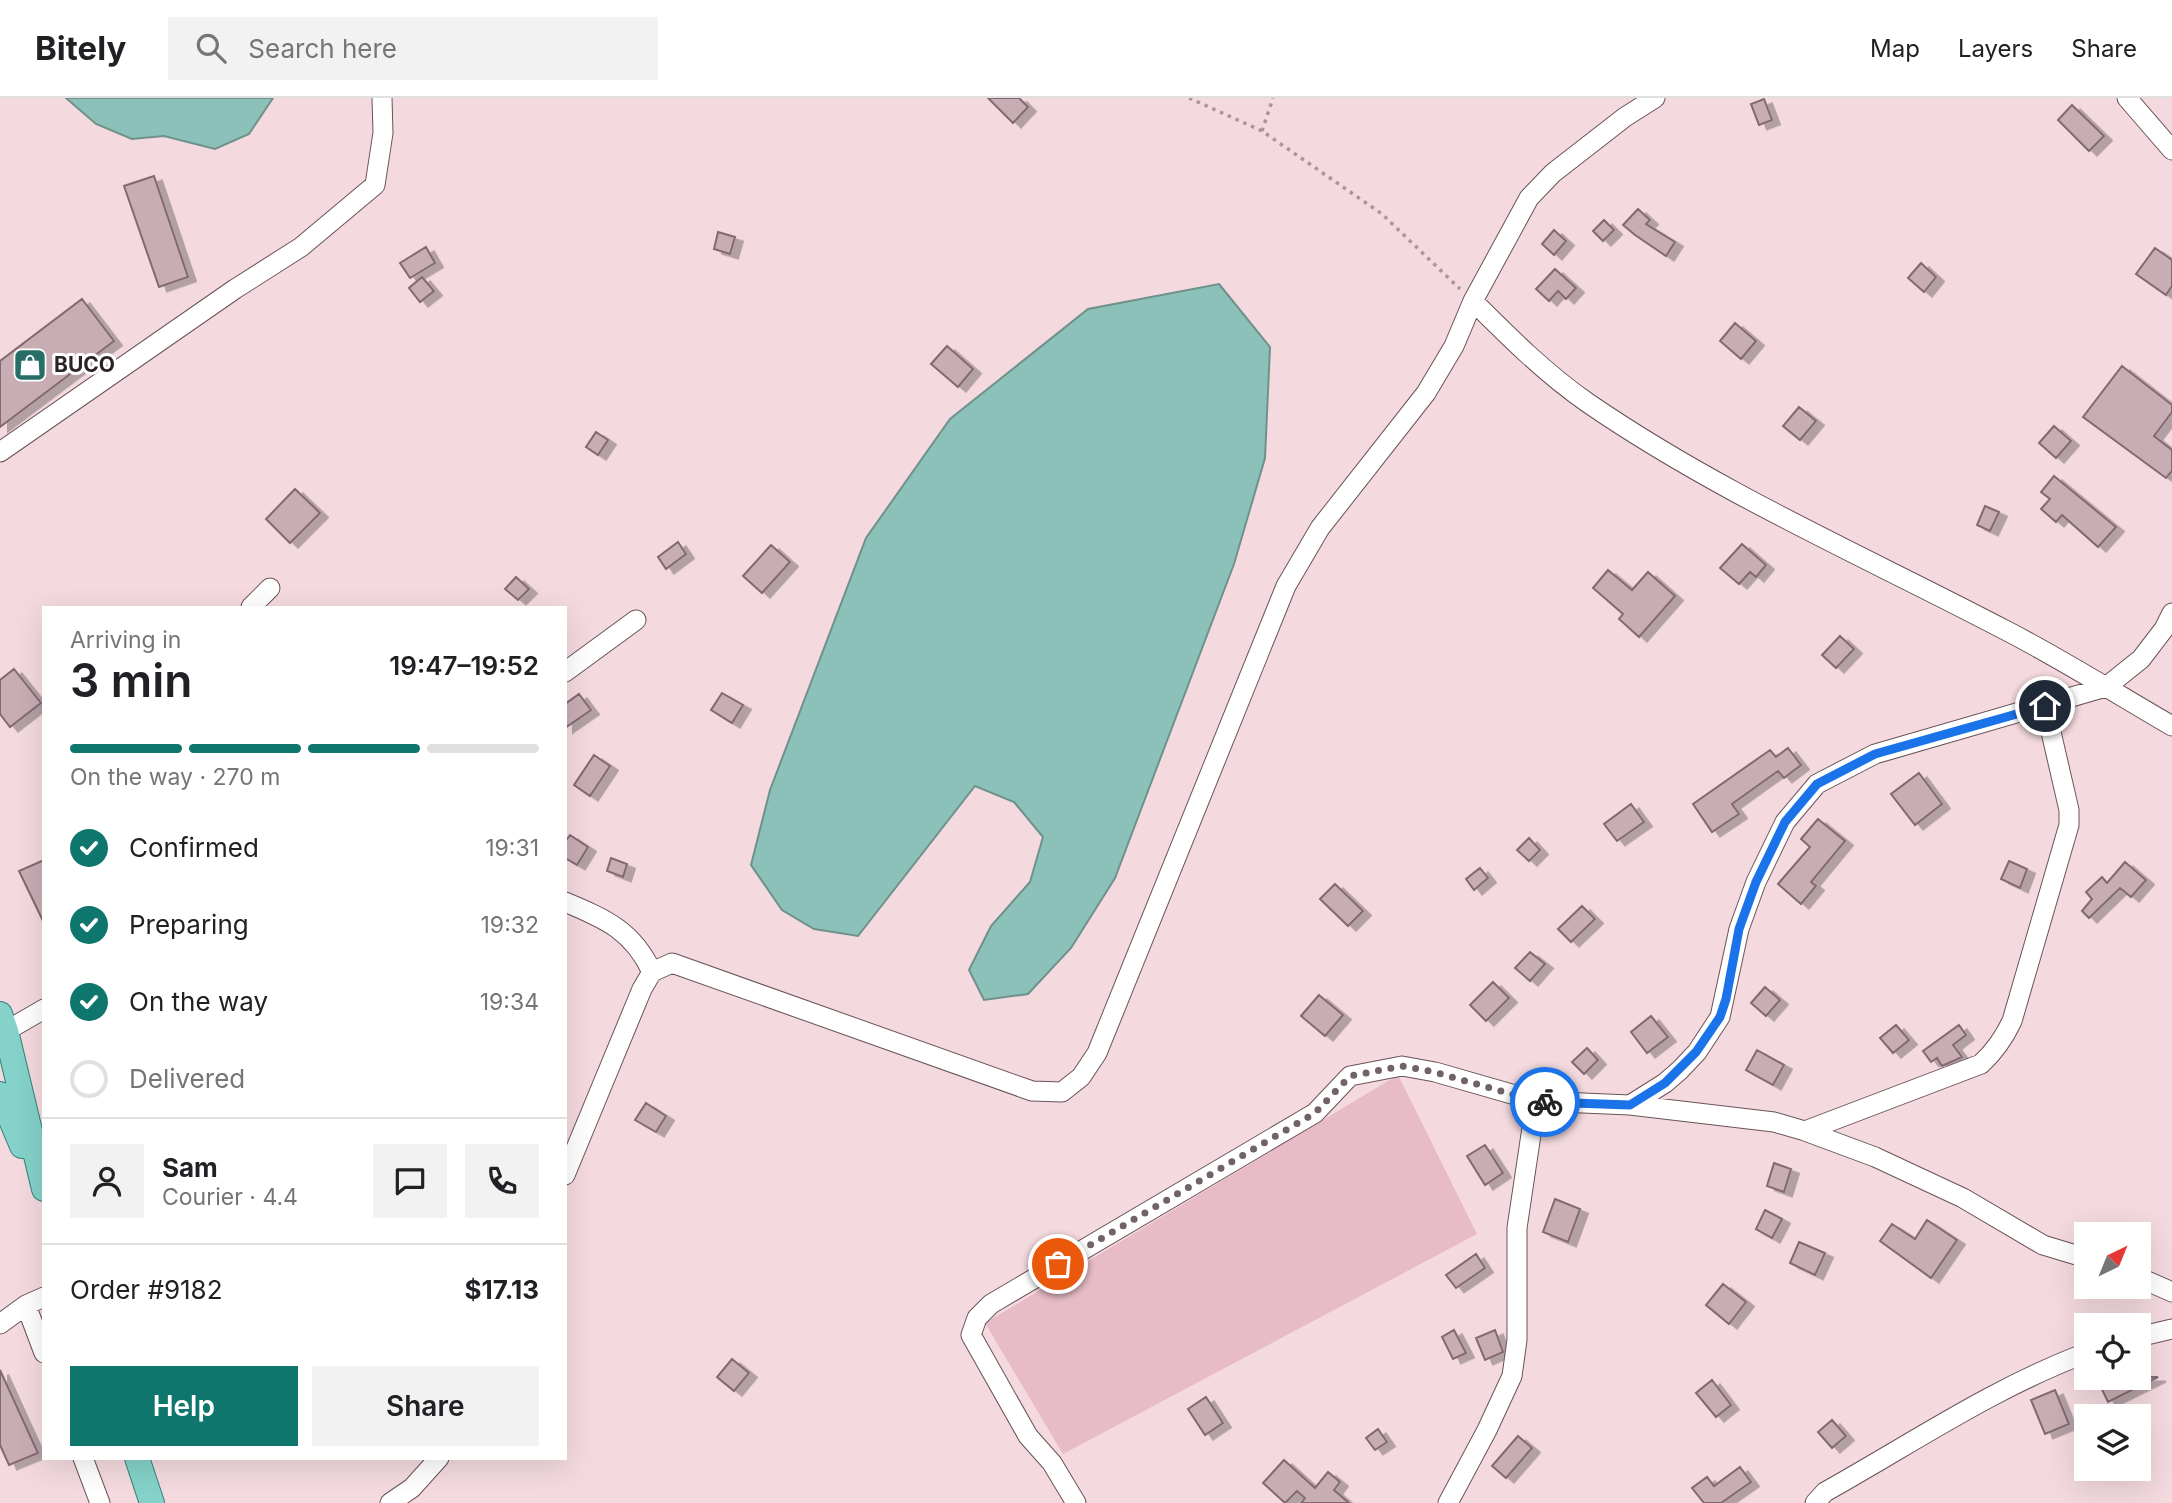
<!DOCTYPE html>
<meta charset="utf-8">
<style>
:root{--surface:#fff;--page:#f2f2f2;--text:#202124;--muted:#757577;--line:#e0e0e0;--accent:#0f766e}
body{margin:0;font-family:Inter,sans-serif;background:var(--page);color:var(--text);height:100vh;display:flex;flex-direction:column;font-size:26px;white-space:nowrap}
*{box-sizing:border-box;margin:0}
p{font-size:23px;color:var(--muted)}
.icon{flex:none;width:38px;height:38px;fill:none;stroke:currentColor;stroke-width:2;stroke-linecap:round;stroke-linejoin:round}
.map{position:relative;flex:1;overflow:hidden}
.details{position:absolute;left:42px;top:508px;width:525px;height:854px;display:flex;flex-direction:column;background:var(--surface);border-radius:0px;box-shadow:0 7px 28px #0002}
.details>*{flex:none}
.needle{width:46px;rotate:43deg}
.buttons{position:absolute;left:2074px;top:1124px;display:grid;gap:14px}
.buttons a{display:grid;place-items:center;width:77px;height:77px;border-radius:0px;background:var(--surface);box-shadow:0 7px 28px #0002;font-size:35px}
.pin{position:absolute;display:grid;place-items:center;width:60px;height:60px;color:#fff;margin:-30px;border:4px solid #fff;border-radius:50%;box-shadow:0 2px 7px #0007}
.courier{position:absolute;display:grid;place-items:center;width:70px;height:70px;margin:-35px;border:5px solid #1a73e8;border-radius:50%;background:#fff;color:#222;box-shadow:0 2px 9px #0007}
.summary em{font-style:normal;font-weight:600}
.summary div{display:flex;flex-direction:column-reverse}
.summary{display:flex;align-items:center;justify-content:space-between;height:119px;padding:0 28px}
h1{font-size:46px;font-weight:600;line-height:52px}
.bar{display:grid;grid-template-columns:repeat(4,1fr);gap:10px 7px;align-content:center;height:84px;padding:0 28px}
.bar i{height:9px;border-radius:5px;background:var(--line)}
.bar .current{background:var(--accent)}
.bar p{grid-column:span 4}
.line{display:flex;align-items:center;gap:18px;padding:0 28px;border-top:2px solid var(--line)}
.line div{flex:1}
.round{display:grid;place-items:center;flex:none;width:74px;height:74px;border-radius:0px;background:var(--page)}
ol{padding:0 28px;list-style:none}
li{display:flex;align-items:center;gap:21px;height:77px}
li p{margin-inline-start:auto}
li .icon{padding:7px;border-radius:50%;background:var(--accent);color:#fff;stroke-width:4}
li:last-child{color:var(--muted)}
li i{width:38px;height:38px;border:4px solid var(--line);border-radius:50%}
.button{display:flex;gap:14px;margin-top:auto;padding:14px 28px}
.button a{flex:1;height:80px;border-radius:0px;background:var(--accent);color:#fff;font-size:28px;font-weight:600;line-height:80px;text-align:center}
.button a+a{background:var(--page);color:var(--text)}
header{display:flex;align-items:center;gap:42px;box-sizing:border-box;height:98px;padding:0 35px;background:var(--surface);border-bottom:2px solid var(--line)}
header strong{font-size:33px}
nav{display:flex;gap:38px;margin-inline-start:auto;font-size:24px}
.search{width:490px;height:63px;background:var(--page);display:flex;align-items:center;gap:18px;box-sizing:border-box;padding:0 24px;border-radius:0px;color:var(--muted);font-size:26px}
.map>svg:first-child{display:block}
</style>
<header>
<strong>Bitely</strong>
<div class="search"><svg class="icon" aria-label="search" viewBox="0 0 24 24"><circle cx="10" cy="10" r="6"/><path d="M15 15l6 6"/></svg>Search here</div>
<nav><a>Map</a><a>Layers</a><a>Share</a></nav>
</header>
<div class="map">
<svg width="2172" height="1405" viewBox="0 0 2172 1405">
<defs>
<filter id="shadow"><feDropShadow dx="8" dy="4.5" stdDeviation="0" flood-color="#0004"/></filter>
</defs>
<rect width="100%" height="100%" fill="#f4dadf"/>
<!-- green -->
<path fill="#e7bcc6" d="M1398,977L1477,1136L1063,1356L985,1225Z"/>
<!-- water -->
<path fill="#8cc1b9" stroke="#6f918c" stroke-width="2" d="M66,0H273L249,36L215,51L164,38L132,41L96,26Z
M1219,186L1270,249L1265,360L1234,466L1115,780L1071,850L1028,896L984,902L969,872L991,828L1030,784L1043,739L1014,704L975,688L858,838L814,831L782,812L751,767L770,692L866,440L950,321L1088,211Z"/>
<!-- building -->
<path fill="#c8aeb4" stroke="#826a6f" stroke-width="2" filter="url(#shadow)" d="M988,0H1019L1028,9L1013,25Z
M1764,1L1772,22L1759,27L1751,6Z
M2072,7L2104,38L2089,53L2058,22Z
M154,78L188,179L159,189L124,88Z
M1638,111L1650,122L1646,126L1675,144L1666,158L1635,137L1623,127Z
M1604,122L1614,132L1603,143L1593,133Z
M1554,132L1566,143L1554,157L1542,146Z
M718,134L735,139L730,156L714,151Z
M426,149L435,165L410,180L400,165Z
M2155,150L2172,162V188L2166,197L2136,176Z
M1921,165L1936,179L1924,194L1908,180Z
M1555,171L1576,190L1566,201L1558,193L1549,203L1536,191Z
M422,179L434,193L420,204L409,190Z
M82,201L114,243L0,329V263Z
M1735,225L1756,243L1741,261L1720,243Z
M947,248L973,271L958,289L931,266Z
M2122,268L2172,307V314L2154,338L2172,352V373L2166,380L2083,319Z
M1799,309L1816,323L1800,342L1783,328Z
M2054,328L2071,343L2056,360L2039,345Z
M596,334L608,342L598,357L586,349Z
M2054,378L2116,429L2098,449L2062,417L2056,424L2041,411L2050,401L2041,394Z
M295,391L320,415L290,445L266,421Z
M1985,408L1999,414L1990,433L1977,427Z
M678,444L686,456L666,471L658,459Z
M1742,446L1766,467L1756,479L1750,474L1739,486L1720,470Z
M771,447L790,464L762,495L743,478Z
M1608,472L1632,492L1648,474L1675,498L1639,539L1619,521L1623,516L1593,490Z
M516,479L529,491L518,502L505,491Z
M1840,538L1854,551L1836,570L1822,557Z
M14,571L41,605L10,629L0,616V582Z
M722,595L743,607L732,625L711,612Z
M579,596L591,612L565,630V606Z
M1788,650L1801,667L1784,680L1778,673L1732,706L1739,716L1712,734L1693,706L1770,652L1776,659Z
M594,657L610,668L590,698L574,687Z
M1919,675L1942,706L1915,727L1891,696Z
M1631,706L1644,724L1617,743L1604,726Z
M1818,721L1845,743L1811,784L1816,788L1801,806L1778,786L1810,749L1801,741Z
M570,737L588,749L577,767L565,760V744Z
M1529,740L1540,752L1529,763L1517,752Z
M611,760L627,766L623,779L607,773Z
M44,762V825L19,773Z
M2009,763L2027,771L2020,790L2001,781Z
M2125,764L2146,782L2131,799L2120,790L2089,820L2082,813L2092,801L2086,794L2102,779L2107,785Z
M1480,770L1488,780L1474,792L1466,781Z
M1335,786L1363,813L1348,828L1320,801Z
M1582,808L1595,821L1571,844L1558,831Z
M1530,854L1545,866L1530,883L1515,870Z
M1493,884L1509,900L1486,923L1470,907Z
M1765,889L1780,902L1766,918L1751,905Z
M1319,897L1343,917L1325,938L1301,918Z
M1651,918L1668,939L1647,955L1631,934Z
M1896,927L1909,942L1893,955L1880,940Z
M1959,927L1966,937L1953,947L1962,959L1942,968L1937,960L1931,964L1923,953Z
M1587,950L1598,962L1584,976L1572,964Z
M1757,952L1784,967L1773,987L1746,972Z
M646,1005L666,1018L656,1034L635,1022Z
M1485,1047L1503,1075L1485,1087L1467,1058Z
M1774,1065L1791,1071L1784,1094L1767,1088Z
M1555,1101L1580,1111L1568,1144L1543,1134Z
M1765,1112L1782,1121L1772,1140L1756,1131Z
M1927,1122L1957,1142L1931,1180L1880,1143L1892,1126L1915,1141Z
M1799,1144L1825,1155L1815,1177L1790,1165Z
M1476,1156L1485,1170L1456,1190L1446,1177Z
M1723,1186L1746,1204L1729,1226L1706,1207Z
M1454,1232L1466,1255L1453,1261L1442,1239Z
M1495,1232L1503,1254L1485,1262L1476,1240Z
M732,1261L749,1275L734,1293L717,1279Z
M0,1272L38,1355L9,1367L0,1347Z
M2096,1279H2158L2108,1304Z
M1712,1282L1731,1307L1716,1319L1696,1295Z
M2055,1292L2069,1326L2045,1336L2031,1302Z
M1206,1299L1223,1325L1205,1337L1188,1311Z
M1832,1322L1846,1338L1832,1350L1818,1334Z
M1378,1331L1387,1344L1375,1352L1366,1340Z
M1518,1338L1532,1350L1506,1380L1492,1368Z
M1284,1362L1315,1390L1328,1374L1340,1384L1334,1392L1349,1405H1301L1305,1400L1297,1393L1285,1405L1263,1385Z
M1740,1369L1751,1384L1721,1405H1704L1692,1390L1707,1379L1714,1388Z"/>
<g fill="none" stroke-linecap="round" stroke-linejoin="round">
<defs>
<path id="minor" d="M2127,0L2172,52
M1473,203C1509,239 1546,276 1588,305C1719,395 1866,459 2007,533C2063,562 2117,596 2172,628
M0,354L235,191L301,149L375,87L383,35L382,0
M251,509L270,490
M565,574L636,522
M565,804C606,821 633,833 652,874
M6,933L44,911
M1630,1007L1665,985L1680,972L1697,954L1720,919L1739,831L1756,784L1785,724L1817,686L1875,656L2106,589L2141,561L2164,531L2172,515
M1805,1033L1981,966C1995,953 2004,940 2012,923L2069,727V712L2045,608
M565,1077L642,891L652,874L672,865L1032,993L1062,994L1081,979L1097,955L1286,488L1320,430L1426,295L1454,248L1473,203L1529,100L1553,75L1625,19L1655,0
M2138,1179L2172,1194
M26,1207L44,1255
M0,1226L26,1207L44,1199
M2138,1239L2172,1231
M83,1360L100,1405
M390,1405L412,1390L439,1360
M1076,1405L1052,1365L1028,1338L971,1237L977,1220L991,1206L1315,1015L1350,978L1402,968L1435,974L1536,1003L1630,1007L1774,1024L1805,1033L1875,1059L1963,1100L2043,1147L2086,1160
M1448,1405L1487,1332L1512,1278L1517,1242V1130L1536,1003
M1815,1405L1825,1394C1911,1346 1993,1290 2086,1255"/>
<path id="major" d="M0,916L6,933L44,1091
M0,996L22,1048
M137,1360L152,1405"/>
</defs>
<!-- minor casing -->
<use href="#minor" stroke="#695358" stroke-width="21"/>
<!-- major casing -->
<use href="#major" stroke="#308178" stroke-width="26"/>
<!-- path -->
<path stroke="#aa969a" stroke-width="3.5" stroke-dasharray="3.5 5" stroke-linecap="butt" d="M1189,0L1262,33L1382,116L1460,191
M1262,33L1273,0"/>
<!-- minor -->
<use href="#minor" stroke="#fff" stroke-width="19"/>
<!-- major -->
<use href="#major" stroke="#84d2c9" stroke-width="24"/>
</g>
<g fill="none" stroke-linecap="round" stroke-linejoin="round">
<!-- done -->
<path stroke="#716265" stroke-width="7" stroke-dasharray="0 12.6" d="M1058,1166L1315,1015L1350,978L1402,968L1434,974L1536,1003L1545,1004"/>
<!-- route -->
<path stroke="#1a73e8" stroke-width="9" d="M1545,1004L1630,1007L1665,985L1696,954L1720,919L1726,901L1739,831L1756,784L1785,724L1817,686L1875,656L2045,608"/>
</g>
<!-- icons -->
<defs>
<symbol id="shop-square" viewBox="-11 -11 22 22"><rect x="-9" y="-9" width="18" height="18" rx="4" fill="#276f66" stroke="#fff"/><path d="M-5-2.5h2.3a2.7 3.5 0 0 1 5.4 0H5L5.5 6h-11ZM-1.5-2.5h3a1.5 2.3 0 0 0-3 0Z" fill="#fff"/></symbol>
</defs>
<g fill-rule="evenodd">
<use href="#shop-square" x="11" y="248" width="38" height="38"/>
</g>
<g text-anchor="middle" stroke-width="6" stroke-linejoin="round" paint-order="stroke">
<!-- poi labels -->
<g font-size="21" font-weight="bold" fill="#2b2224" stroke="#fff" text-anchor="start">
<text x="54" y="274">BUCO</text>
</g>
</g>
</svg>
<div class="buttons">
<a><svg class="needle" viewBox="-14 -14 28 28"><path d="M0-13l5 13h-10z" fill="#e53935"/><path d="M0 13l5-13h-10z" fill="#757577"/></svg></a>
<a><svg class="icon" aria-label="locate" viewBox="0 0 24 24"><circle cx="12" cy="12" r="6"/><path d="M12 2v4M12 18v4M2 12h4M18 12h4"/></svg></a>
<a><svg class="icon" aria-label="layers" viewBox="0 0 24 24"><path d="M12 4l9 5-9 5-9-5zM3 14l9 5 9-5"/></svg></a>
</div>
<div class="pin" style="left:1058px;top:1166px;background:#ea580c"><svg class="icon" aria-label="bag" viewBox="0 0 24 24"><path d="M5 8h14l-1 12H6zM9 8a3 3 0 0 1 6 0"/></svg></div>
<div class="pin" style="left:2045px;top:608px;background:#1f2937"><svg class="icon" aria-label="home" viewBox="0 0 24 24"><path d="M3 11l9-7 9 7M6 9v11h12V9"/></svg></div>
<div class="courier" style="left:1545px;top:1004px"><svg class="icon" aria-label="bike" viewBox="0 0 24 24"><circle cx="6" cy="16" r="4"/><circle cx="18" cy="16" r="4"/><path d="M6 16l4-8h5l3 8M10 8l3 8H6M13 5h3"/></svg></div>
<section class="details">
<div class="summary"><div><h1>3 min</h1><p>Arriving in</p></div><em>19:47–19:52</em></div>
<div class="bar"><i class="current"></i><i class="current"></i><i class="current"></i><i></i><p>On the way · 270 m</p></div>
<ol>
<li><svg class="icon" aria-label="check" viewBox="0 0 24 24"><path d="M5 12l5 5 9-10"/></svg>Confirmed<p>19:31</p></li>
<li><svg class="icon" aria-label="check" viewBox="0 0 24 24"><path d="M5 12l5 5 9-10"/></svg>Preparing<p>19:32</p></li>
<li><svg class="icon" aria-label="check" viewBox="0 0 24 24"><path d="M5 12l5 5 9-10"/></svg>On the way<p>19:34</p></li>
<li><i></i>Delivered</li>
</ol>
<div class="line" style="height:126px"><a class="round"><svg class="icon" aria-label="person" viewBox="0 0 24 24"><circle cx="12" cy="8" r="4"/><path d="M4 21q1-7 8-7t8 7"/></svg></a><div><b>Sam</b><p>Courier · 4.4</p></div><a class="round"><svg class="icon" aria-label="chat" viewBox="0 0 24 24"><path d="M4 5h16v11H9l-5 4z"/></svg></a><a class="round"><svg class="icon" aria-label="phone" viewBox="0 0 24 24"><path d="M5 4h4l2 5-3 2q2 4 5 5l2-3 5 2v4C11 20 4 13 5 4z"/></svg></a></div>
<div class="line" style="height:91px"><div>Order #9182</div><b>$17.13</b></div>
<div class="button"><a>Help</a><a>Share</a></div>
</section>
</div>
